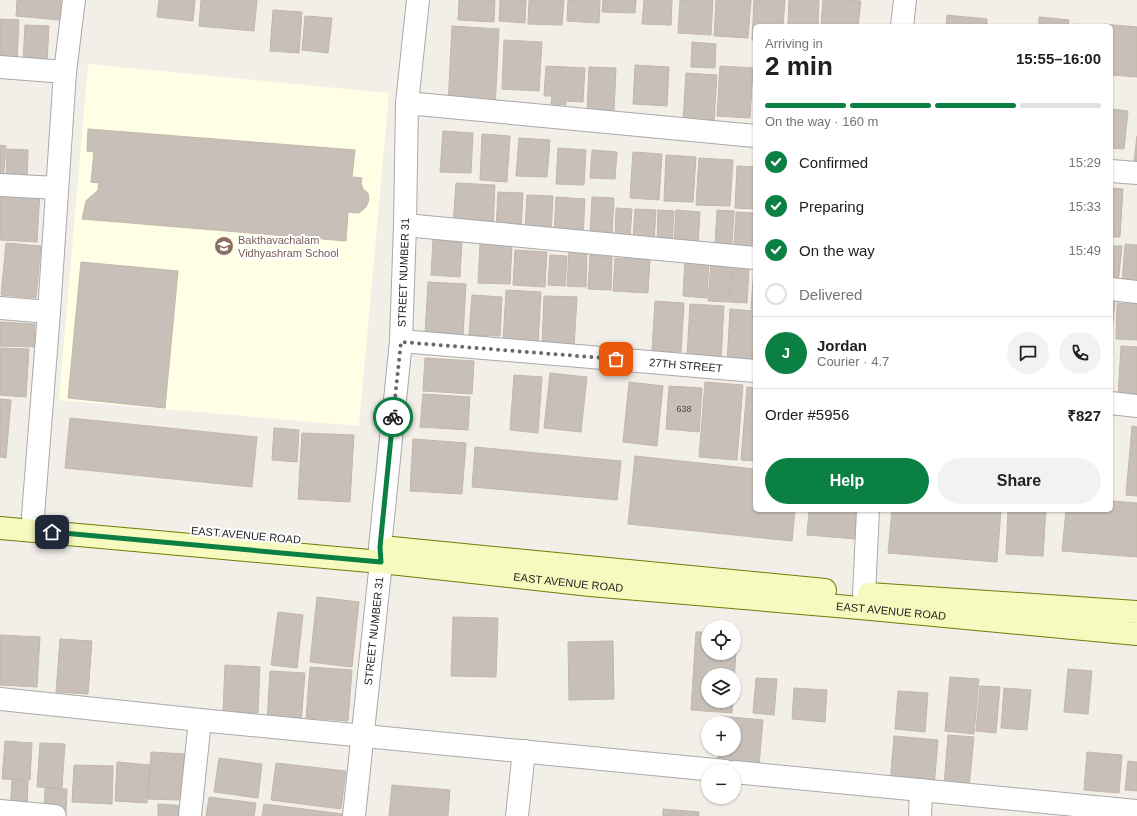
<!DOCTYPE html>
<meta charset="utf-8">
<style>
:root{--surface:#fff;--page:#f2f2f2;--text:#202124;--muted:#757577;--line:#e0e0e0;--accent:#0b8043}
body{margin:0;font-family:Helvetica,sans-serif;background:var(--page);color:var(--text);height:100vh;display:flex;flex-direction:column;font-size:15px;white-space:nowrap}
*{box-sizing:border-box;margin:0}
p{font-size:13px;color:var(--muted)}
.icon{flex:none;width:22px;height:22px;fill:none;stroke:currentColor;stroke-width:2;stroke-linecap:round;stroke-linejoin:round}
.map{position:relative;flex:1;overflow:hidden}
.sheet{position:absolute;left:753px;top:24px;width:360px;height:488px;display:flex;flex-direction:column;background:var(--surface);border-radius:6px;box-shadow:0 1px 3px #0004}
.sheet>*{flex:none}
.tools{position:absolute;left:701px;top:620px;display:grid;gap:8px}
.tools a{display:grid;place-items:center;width:40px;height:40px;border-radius:50%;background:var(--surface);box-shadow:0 1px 3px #0004;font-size:20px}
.pin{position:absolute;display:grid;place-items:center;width:34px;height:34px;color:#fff;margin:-17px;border-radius:8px;box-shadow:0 2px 6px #0006}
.courier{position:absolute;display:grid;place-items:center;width:40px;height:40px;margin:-20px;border:3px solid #0b8043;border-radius:50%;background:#fff;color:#222;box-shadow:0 1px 5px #0007}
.headline em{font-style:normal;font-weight:600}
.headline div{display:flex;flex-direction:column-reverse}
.headline{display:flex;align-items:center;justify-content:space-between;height:68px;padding:0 12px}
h1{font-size:26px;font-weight:600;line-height:30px}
.bar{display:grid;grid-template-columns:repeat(4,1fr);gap:6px 4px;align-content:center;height:48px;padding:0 12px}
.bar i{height:5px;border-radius:3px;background:var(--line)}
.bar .current{background:var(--accent)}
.bar p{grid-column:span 4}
.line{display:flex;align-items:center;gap:10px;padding:0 12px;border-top:1px solid var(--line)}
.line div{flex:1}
.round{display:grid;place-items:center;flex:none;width:42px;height:42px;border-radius:21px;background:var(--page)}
ol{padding:0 12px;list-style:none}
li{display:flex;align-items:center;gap:12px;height:44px}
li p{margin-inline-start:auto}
li .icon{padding:4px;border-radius:50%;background:var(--accent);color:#fff;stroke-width:4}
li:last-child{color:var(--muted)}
li i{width:22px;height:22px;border:2px solid var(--line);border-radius:50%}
.action{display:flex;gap:8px;margin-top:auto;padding:8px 12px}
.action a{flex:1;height:46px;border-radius:24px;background:var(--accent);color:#fff;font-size:16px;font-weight:600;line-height:46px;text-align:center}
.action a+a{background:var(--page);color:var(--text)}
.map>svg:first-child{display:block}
</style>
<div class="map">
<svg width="1137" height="816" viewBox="0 0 1137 816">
<rect width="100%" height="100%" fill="#f2efe9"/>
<!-- education -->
<path fill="#ffffe5" d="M88,64L389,93L359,426L59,400Z"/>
<!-- building -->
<path fill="#c7bfb8" stroke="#c4b6ab" d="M17,0H61L60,20L16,16Z
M159,0H195L193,21L157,17Z
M201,0H257L254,31L199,26Z
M459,0H495L494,22L458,20Z
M500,0H526L525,23L499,21Z
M529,0H564L562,25L528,24Z
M568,0H600L599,23L567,21Z
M603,0H636L635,13L602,12Z
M644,0H672L671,25L642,24Z
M680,0H713L711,35L678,33Z
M716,0H751L748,38L714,36Z
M754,0H785L783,26H755V41L752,40Z
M789,0H819L818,26H788Z
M823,0H846L861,1L858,26H821Z
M273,10L302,12L299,53L270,51Z
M947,15L987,19V26H946Z
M305,16L332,18L328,53L302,50Z
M1039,17L1069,20L1068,26H1039Z
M0,19L19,20L17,64L0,63Z
M1073,24L1098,26H1072Z
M1104,24L1137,27V77L1111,75V26H1104Z
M25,25L49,26L47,62L23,61Z
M452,26L499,29L495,109L448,106Z
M504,40L542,42L539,91L502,89Z
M692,42L716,44L715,68L691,67Z
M635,65L669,67L667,106L633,104Z
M546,66L585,68L583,102L566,101V105L551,104L552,96H544Z
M720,66L753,68L750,118L717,116Z
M589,67L616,68L614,112L587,111Z
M686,73L717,75L714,122L683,121Z
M1111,109L1128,111L1124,149L1111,148Z
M88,129L355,150L352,177L362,178L361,183L363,189L368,193L369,200L366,207L359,213L348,212L346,241L82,219L86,201L98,190L99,183L91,182L94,152L87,151Z
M443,131L473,133L471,173L440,172Z
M482,134L510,136L507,182L480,180Z
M1137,136V161H1134Z
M519,138L550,140L547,177L516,176Z
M0,145L6,146L3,183H0Z
M558,148L586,150L584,185L556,184Z
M7,149L28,150L27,183L6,182Z
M592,150L617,152L615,179L590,178Z
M633,152L662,154L659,200L630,198Z
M666,155L696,157L693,202L664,201Z
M699,158L733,160L730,206L696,205Z
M737,166L755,167V209L735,208Z
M456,183L495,185L493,227L453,225Z
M0,187L40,190L37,242L0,240Z
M1111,188L1123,189L1120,237H1111Z
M498,192L523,193L521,230L496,229Z
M527,195L553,196L551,234L525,232Z
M556,197L585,199L583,236L554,234Z
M592,197L614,198L612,236L590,235Z
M616,208L632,209L630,237H615Z
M635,209L656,210L654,242L633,241Z
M658,210L674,211L672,245L657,244Z
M676,210L700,212L698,245L674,244Z
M717,210L734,211L732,245L715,244Z
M736,212L754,213L752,247L734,246Z
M433,239L462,241L460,277L431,275Z
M6,243L41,246L36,298L1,295Z
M480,244L512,245L510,284L478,283Z
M1125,244L1137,245V285L1122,284Z
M1111,246H1122L1118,284L1111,283Z
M515,250L547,252L545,287L513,285Z
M569,251L587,252L586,287L567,286Z
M550,255L567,256L565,286L548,285Z
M590,255L612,257L611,290L588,289Z
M615,258L650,260L648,293L613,291Z
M685,259L709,261L707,298L683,296Z
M81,262L178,271L165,408L68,398Z
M711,262L731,263L729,302L708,301Z
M732,266L749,267L747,303L730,302Z
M754,267H755V309H751Z
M428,282L466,284L463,335L425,332Z
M506,290L541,292L538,344L503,342Z
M472,295L502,297L500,336L469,335Z
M544,296L577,297L574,347L542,346Z
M1111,300H1115L1112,333H1111Z
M655,301L684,303L681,352L652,351Z
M1117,303L1137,304V340L1116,339Z
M690,304L724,306L721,359L687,357Z
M730,309L755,311L752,365L727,364Z
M0,322L35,324L34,347L0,346Z
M1121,346L1137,347V397L1118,396Z
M0,348L29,349L26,397L0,395Z
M425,358L474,361L472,394L423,391Z
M550,373L587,377L581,432L544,428Z
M514,375L542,377L538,433L510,430Z
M629,382L663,386L657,446L623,442Z
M705,382L743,385L737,460L699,457Z
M669,386L702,388L699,432L666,429Z
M747,387L755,388V461L741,460Z
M423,394L470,397L468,430L420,427Z
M0,399L11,400L6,458L0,457Z
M70,418L257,437L252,487L65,468Z
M1132,426L1137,427V496L1126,495Z
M274,428L299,430L297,462L272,460Z
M302,433L354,435L350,502L298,499Z
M413,439L466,443L462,494L410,491Z
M475,447L621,461L617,500L472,487Z
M635,456L755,469V510H795L792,541L628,524Z
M1111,501L1137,503V557L1062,551L1066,510H1111Z
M809,510H858L856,539L807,535Z
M892,510H1001L997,562L888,553Z
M1008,510H1046L1043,556L1006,554Z
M317,597L359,602L352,667L310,662Z
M278,612L303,615L297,668L271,665Z
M453,617L498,618L496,677L451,676Z
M696,632H708V653H734V634H737L734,683V675H708V701H733L732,713L691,710Z
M0,635L40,637L37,687L0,685Z
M60,639L92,641L88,694L56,692Z
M613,641L614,699L569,700L568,642Z
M225,665L260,667L258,713L223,711Z
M310,667L352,670L348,721L306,718Z
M1068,669L1092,671L1088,714L1064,712Z
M270,671L305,673L301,724L267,722Z
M950,677L979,679L974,734L945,731Z
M756,678L777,679L774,715L753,713Z
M980,686L1000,687L996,733L976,731Z
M794,688L827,690L825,722L792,719Z
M1004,688L1031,690L1027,730L1001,728Z
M898,691L928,693L925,732L895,729Z
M721,716L763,720L759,766L717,763L719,749H734V723H721Z
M948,735L974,737L969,788L944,786Z
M894,736L938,740L934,787L890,783Z
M5,741L32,743L30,780L2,779Z
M40,743L65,744L62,788L37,787Z
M151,752L185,754L183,800L148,799Z
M1087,752L1122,755L1119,793L1084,790Z
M219,758L262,764L258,798L214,792Z
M1128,761L1137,762V791L1125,790Z
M117,762L150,765L147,803L115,801Z
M276,763L346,771L341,809L271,800Z
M74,765L113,766L112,804L72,802Z
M12,780L28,781L27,810L10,809Z
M392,785L450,790L448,816H389Z
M45,788L67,789L66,814L44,813Z
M209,797L256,803L254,816H206Z
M158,804L187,806L186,816H158Z
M264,804L343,814V816H262Z
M663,809L699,812V816H663Z"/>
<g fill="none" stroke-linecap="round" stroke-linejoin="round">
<defs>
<g id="minor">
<path d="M902,26L905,0"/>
<path d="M0,67L65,72"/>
<path d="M407,103L755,136"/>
<path d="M1111,171L1137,173"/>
<path d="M0,185L57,188"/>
<path d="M405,225L755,258"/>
<path d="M1111,289L1137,292"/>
<path d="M0,308L49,312"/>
<path id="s1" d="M401,341L755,371"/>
<path d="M1111,403L1137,406"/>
<path d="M33,516L49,312L65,72L74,0"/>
<path d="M864,594L868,510"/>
<path d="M0,699L200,720L725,771"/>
<path d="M734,772L1137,811"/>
<path d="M0,811L55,816"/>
<path d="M190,816L200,720"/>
<path id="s2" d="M354,816L381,562L380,547L401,341L405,225L407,103L418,0"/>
<path d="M517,816L524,751"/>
<path d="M920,816L921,790"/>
</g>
<g id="secondary">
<path id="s3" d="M0,528L381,562L590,585L860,608L1137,634"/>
<path d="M392,548L825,590"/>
<path d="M869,594L1137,612"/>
</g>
</defs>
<!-- minor casing -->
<use href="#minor" stroke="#a9a9a9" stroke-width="24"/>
<!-- secondary casing -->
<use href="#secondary" stroke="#707d05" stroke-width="24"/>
<!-- minor -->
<use href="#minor" stroke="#fff" stroke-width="22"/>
<!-- secondary -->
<use href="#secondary" stroke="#f7fabf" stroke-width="22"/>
</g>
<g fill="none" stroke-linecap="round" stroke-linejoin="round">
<!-- done -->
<path stroke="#6b6a68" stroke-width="4" stroke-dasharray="0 7.2" d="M393,417L401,342L616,359"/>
<!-- route -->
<path stroke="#0b8043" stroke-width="5" d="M52,532L381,562L380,547L393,417"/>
</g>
<!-- icons -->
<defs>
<symbol id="school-disc" viewBox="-11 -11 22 22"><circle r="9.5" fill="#8d6e63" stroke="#fff"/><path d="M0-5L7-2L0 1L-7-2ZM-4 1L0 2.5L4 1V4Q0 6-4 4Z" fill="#fff"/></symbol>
</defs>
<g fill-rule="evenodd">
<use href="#school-disc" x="213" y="235" width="22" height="22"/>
</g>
<g text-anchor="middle" stroke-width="4" stroke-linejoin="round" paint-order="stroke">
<!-- number labels -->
<g font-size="9" fill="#4b4948">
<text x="684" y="412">638</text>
</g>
<!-- education labels -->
<g font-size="11" fill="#785e54" stroke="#fff" text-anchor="start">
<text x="238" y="244">Bakthavachalam<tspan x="238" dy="13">Vidhyashram School</tspan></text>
</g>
<!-- street labels -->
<g font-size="11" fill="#222" stroke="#fff">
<text dy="4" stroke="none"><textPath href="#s2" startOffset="546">STREET NUMBER 31</textPath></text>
<text dy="4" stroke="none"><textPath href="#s1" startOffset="286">27TH STREET</textPath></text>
<text transform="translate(246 535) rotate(5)" y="4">EAST AVENUE ROAD</text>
<text dy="4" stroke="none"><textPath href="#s3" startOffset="571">EAST AVENUE ROAD</textPath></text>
<text dy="4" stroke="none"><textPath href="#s3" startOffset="895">EAST AVENUE ROAD</textPath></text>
<text dy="4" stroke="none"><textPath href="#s2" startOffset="186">STREET NUMBER 31</textPath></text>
</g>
</g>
</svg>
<div class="tools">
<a><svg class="icon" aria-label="locate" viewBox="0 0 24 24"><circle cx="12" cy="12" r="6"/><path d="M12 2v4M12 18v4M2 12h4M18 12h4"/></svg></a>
<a><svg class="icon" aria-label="layers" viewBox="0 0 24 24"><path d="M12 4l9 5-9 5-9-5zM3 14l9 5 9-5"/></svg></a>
<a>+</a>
<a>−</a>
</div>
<div class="pin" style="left:616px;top:359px;background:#ea580c"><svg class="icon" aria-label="bag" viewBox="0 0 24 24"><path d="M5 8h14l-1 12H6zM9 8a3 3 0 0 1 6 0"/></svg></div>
<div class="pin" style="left:52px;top:532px;background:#1f2937"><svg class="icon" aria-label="home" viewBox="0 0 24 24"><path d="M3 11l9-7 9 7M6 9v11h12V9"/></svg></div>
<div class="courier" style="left:393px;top:417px"><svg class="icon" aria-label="bike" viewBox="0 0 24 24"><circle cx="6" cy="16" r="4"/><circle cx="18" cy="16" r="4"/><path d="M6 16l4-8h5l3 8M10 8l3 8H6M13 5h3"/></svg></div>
<section class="sheet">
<div class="headline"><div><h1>2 min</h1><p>Arriving in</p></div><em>15:55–16:00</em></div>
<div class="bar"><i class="current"></i><i class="current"></i><i class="current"></i><i></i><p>On the way · 160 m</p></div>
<ol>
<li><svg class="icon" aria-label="check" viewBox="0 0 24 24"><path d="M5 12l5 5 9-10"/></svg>Confirmed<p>15:29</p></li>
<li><svg class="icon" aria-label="check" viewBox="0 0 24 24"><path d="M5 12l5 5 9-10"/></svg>Preparing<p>15:33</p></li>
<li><svg class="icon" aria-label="check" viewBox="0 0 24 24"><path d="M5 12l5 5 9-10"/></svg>On the way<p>15:49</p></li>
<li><i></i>Delivered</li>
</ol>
<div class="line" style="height:72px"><b class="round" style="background:var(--accent);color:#fff">J</b><div><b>Jordan</b><p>Courier · 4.7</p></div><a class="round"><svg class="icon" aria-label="chat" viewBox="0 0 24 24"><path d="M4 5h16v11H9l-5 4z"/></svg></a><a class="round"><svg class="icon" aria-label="phone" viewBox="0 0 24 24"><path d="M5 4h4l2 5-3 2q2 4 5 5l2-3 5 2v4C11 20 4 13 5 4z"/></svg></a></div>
<div class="line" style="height:52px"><div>Order #5956</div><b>₹827</b></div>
<div class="action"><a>Help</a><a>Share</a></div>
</section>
</div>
